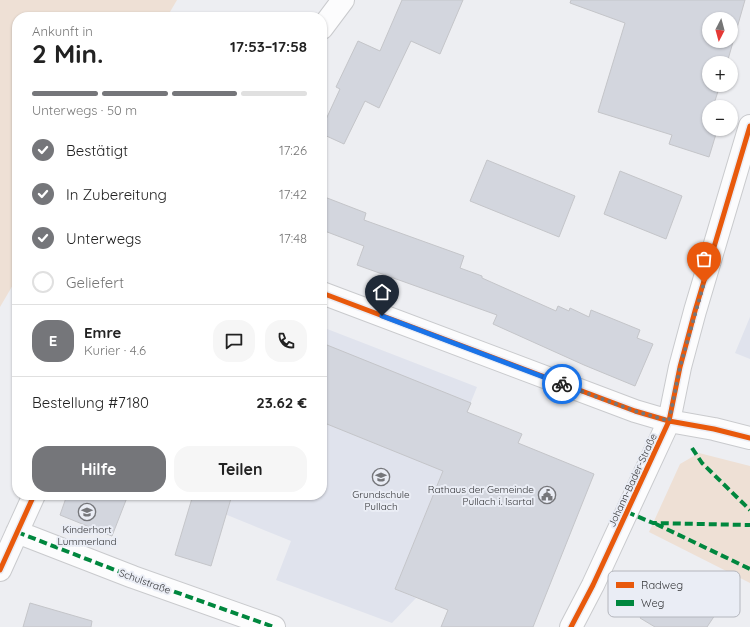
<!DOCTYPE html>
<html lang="de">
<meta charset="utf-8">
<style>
:root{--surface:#fff;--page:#f6f6f6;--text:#222;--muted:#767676;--line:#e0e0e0;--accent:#75767a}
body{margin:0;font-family:Quicksand,sans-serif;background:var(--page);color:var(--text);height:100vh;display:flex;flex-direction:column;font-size:15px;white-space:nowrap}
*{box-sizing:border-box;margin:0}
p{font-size:13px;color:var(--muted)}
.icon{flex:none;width:22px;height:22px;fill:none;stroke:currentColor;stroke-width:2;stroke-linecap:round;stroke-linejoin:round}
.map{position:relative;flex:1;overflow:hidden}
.panel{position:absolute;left:12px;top:12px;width:315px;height:488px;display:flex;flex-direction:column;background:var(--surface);border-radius:16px;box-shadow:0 1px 3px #0004}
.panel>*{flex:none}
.needle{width:26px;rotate:186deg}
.buttons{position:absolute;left:702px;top:12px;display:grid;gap:8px}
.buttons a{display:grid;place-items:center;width:36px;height:36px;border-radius:50%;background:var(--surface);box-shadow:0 1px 3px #0004;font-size:20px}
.pin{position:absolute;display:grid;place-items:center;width:34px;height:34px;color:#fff;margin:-41px -17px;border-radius:50% 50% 50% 0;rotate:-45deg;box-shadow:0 0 4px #0007}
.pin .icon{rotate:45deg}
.courier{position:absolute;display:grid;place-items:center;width:40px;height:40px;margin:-20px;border:3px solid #1a73e8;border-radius:50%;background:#fff;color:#222;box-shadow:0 1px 5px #0007}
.overview em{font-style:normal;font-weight:700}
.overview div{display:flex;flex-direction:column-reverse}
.overview{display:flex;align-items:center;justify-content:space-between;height:68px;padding:0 20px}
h1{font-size:26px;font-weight:700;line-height:30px}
.bar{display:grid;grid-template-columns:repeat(4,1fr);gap:6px 4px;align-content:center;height:48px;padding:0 20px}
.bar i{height:5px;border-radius:3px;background:var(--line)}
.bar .selected{background:var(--accent)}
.bar p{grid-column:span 4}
.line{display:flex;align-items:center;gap:10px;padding:0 20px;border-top:1px solid var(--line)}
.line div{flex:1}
.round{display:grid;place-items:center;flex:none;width:42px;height:42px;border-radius:16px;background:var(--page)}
ol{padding:0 20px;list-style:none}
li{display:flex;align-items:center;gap:12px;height:44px}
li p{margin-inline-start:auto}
li .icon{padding:4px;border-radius:50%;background:var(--accent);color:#fff;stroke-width:4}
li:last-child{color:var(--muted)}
li i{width:22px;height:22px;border:2px solid var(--line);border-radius:50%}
.button{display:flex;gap:8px;margin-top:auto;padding:8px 20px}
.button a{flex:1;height:46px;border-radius:16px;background:var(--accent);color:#fff;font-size:16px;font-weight:700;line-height:46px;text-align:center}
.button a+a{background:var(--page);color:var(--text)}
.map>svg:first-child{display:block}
</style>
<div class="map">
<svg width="750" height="627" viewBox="0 0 750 627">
<rect width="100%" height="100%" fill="#edeef2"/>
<!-- built -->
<path fill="#e0e3ed" d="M750,317V359L735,353Z
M322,327L477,387L395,589L416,598L392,623L276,580L291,541L178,495H322Z"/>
<!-- green -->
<path fill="#eee0d5" d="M0,0H177L167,17H17V278L0,307Z
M699,453L750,466V583L649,532L680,464Z"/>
<!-- building -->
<path fill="#d3d6de" stroke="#c4c5c9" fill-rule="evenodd" d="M402,0H463L440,54L411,41L379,108L365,101L344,144L322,134V128L340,89L336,87L358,41L380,51Z
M571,0H745L727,63H709V85H720L713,107H709V129H713L716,134L709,157L669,144L672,135L598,112L625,23L570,3ZM709,19H731V41H709Z
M487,160L575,196L559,237L470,201Z
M620,171L682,196L666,239L604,214Z
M322,196L366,213L364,220L464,256L460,268L482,276V278L556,311L558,306L569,311L570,308L589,317L591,310L640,330L637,338L653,344L635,386L584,365L493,324L497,315L357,265L364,246L322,230Z
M322,343L471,403L467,412L522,434L518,443L594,474L533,627H441L448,610L395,589L443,471L322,422Z
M67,495H128L112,536L60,515Z
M193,495H232L211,566L175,555Z
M666,576L719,609L707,627H655L640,618Z
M30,603L92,621L91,627H23Z"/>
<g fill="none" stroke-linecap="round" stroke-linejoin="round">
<defs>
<path id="minor" d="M322,28L343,0
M322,293L635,411L669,421L714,429L750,438
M17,532L133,577L274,627
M0,570L34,495
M571,627L593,585L669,421L680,367L695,311L750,126"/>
</defs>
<!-- minor casing -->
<use href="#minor" stroke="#c9cacd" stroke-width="24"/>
<!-- minor -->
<use href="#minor" stroke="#fcfcfd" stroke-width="22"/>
<!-- quiet -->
<path stroke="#00873e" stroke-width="4" stroke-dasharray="8 4" stroke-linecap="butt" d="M692,448L702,463L750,510
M627,512L653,523L750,525
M656,524L750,569
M17,532L133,577L274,627"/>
<defs>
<path id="cycleway" d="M322,293L635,411L669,421L714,429L750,438
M0,570L34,495
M571,627L593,585L669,421L680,367L695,311L750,126"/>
</defs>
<!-- cycleway casing -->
<use href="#cycleway" stroke="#eaedf5" stroke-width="8"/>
<!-- cycleway -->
<use href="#cycleway" stroke="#e8590c" stroke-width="5"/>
</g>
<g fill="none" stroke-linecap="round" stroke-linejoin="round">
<!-- done -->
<path stroke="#75767a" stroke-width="4" stroke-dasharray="0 7.2" d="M562,384L635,411L669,421L680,367L704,283"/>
<!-- route -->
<path stroke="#1a73e8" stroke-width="5" d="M382,316L562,384"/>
</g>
<!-- icons -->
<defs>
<symbol id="school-ring" viewBox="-11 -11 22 22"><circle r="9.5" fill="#eaedf5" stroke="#75767a" stroke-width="1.5"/><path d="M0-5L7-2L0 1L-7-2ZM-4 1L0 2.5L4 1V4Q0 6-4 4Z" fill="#75767a"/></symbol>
<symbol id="civic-ring" viewBox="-11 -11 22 22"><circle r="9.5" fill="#eaedf5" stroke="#75767a" stroke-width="1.5"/><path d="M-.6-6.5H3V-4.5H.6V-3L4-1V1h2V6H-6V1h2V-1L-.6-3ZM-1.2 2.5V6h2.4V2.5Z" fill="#75767a"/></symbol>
</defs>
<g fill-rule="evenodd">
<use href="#school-ring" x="371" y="467" width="20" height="20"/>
<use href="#civic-ring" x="537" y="485" width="20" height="20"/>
<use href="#school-ring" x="77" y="502" width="20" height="20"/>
</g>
<g text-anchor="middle" stroke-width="4" stroke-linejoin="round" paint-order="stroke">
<!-- street labels -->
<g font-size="10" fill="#353639" stroke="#eaedf5">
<text transform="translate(632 480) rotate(-65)" y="4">Johann-Bader-Straße</text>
<text transform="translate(145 581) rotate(20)" y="4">Schulstraße</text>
</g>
<!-- poi labels -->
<g font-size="10" fill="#353639" stroke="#eaedf5">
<text x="534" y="493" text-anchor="end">Rathaus der Gemeinde<tspan x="534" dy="12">Pullach i. Isartal</tspan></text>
<text x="381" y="498">Grundschule<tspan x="381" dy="12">Pullach</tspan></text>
<text x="87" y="533">Kinderhort<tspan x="87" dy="12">Lummerland</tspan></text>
</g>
</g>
<!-- legend -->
<rect x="608" y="571" width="132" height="46" rx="6" fill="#eaedf5" stroke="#b4b6bd" stroke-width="1"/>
<rect x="616" y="582" width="18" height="6" fill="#e8590c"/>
<rect x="616" y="600" width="18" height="6" fill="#00873e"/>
<g font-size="11" fill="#353639">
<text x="641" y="589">Radweg</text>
<text x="641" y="607">Weg</text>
</g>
</svg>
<div class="buttons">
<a><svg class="needle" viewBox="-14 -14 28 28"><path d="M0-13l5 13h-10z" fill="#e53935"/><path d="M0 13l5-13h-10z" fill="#767676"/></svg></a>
<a>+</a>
<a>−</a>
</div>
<div class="pin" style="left:704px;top:283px;background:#ea580c"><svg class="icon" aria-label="bag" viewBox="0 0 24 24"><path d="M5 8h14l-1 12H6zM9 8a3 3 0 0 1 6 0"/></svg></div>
<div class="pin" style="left:382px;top:316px;background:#1f2937"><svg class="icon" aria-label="home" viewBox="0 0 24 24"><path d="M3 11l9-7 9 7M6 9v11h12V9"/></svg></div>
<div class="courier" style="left:562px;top:384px"><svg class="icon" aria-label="bike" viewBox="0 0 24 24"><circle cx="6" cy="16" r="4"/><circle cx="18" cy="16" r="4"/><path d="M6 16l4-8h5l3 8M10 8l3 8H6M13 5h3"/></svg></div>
<section class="panel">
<div class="overview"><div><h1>2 Min.</h1><p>Ankunft in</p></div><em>17:53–17:58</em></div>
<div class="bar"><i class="selected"></i><i class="selected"></i><i class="selected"></i><i></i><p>Unterwegs · 50 m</p></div>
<ol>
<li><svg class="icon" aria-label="check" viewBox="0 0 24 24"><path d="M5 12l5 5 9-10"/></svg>Bestätigt<p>17:26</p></li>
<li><svg class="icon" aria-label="check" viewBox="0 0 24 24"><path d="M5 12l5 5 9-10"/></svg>In Zubereitung<p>17:42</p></li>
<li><svg class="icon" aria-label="check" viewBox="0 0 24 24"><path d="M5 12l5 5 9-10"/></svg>Unterwegs<p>17:48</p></li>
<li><i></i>Geliefert</li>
</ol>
<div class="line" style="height:72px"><b class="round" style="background:var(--accent);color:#fff">E</b><div><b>Emre</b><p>Kurier · 4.6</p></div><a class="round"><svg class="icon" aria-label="chat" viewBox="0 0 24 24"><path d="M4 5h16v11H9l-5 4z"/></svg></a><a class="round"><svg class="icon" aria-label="phone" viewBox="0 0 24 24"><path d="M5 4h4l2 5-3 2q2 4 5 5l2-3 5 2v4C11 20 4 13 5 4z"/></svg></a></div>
<div class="line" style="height:52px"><div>Bestellung #7180</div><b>23.62 €</b></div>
<div class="button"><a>Hilfe</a><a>Teilen</a></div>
</section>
</div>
